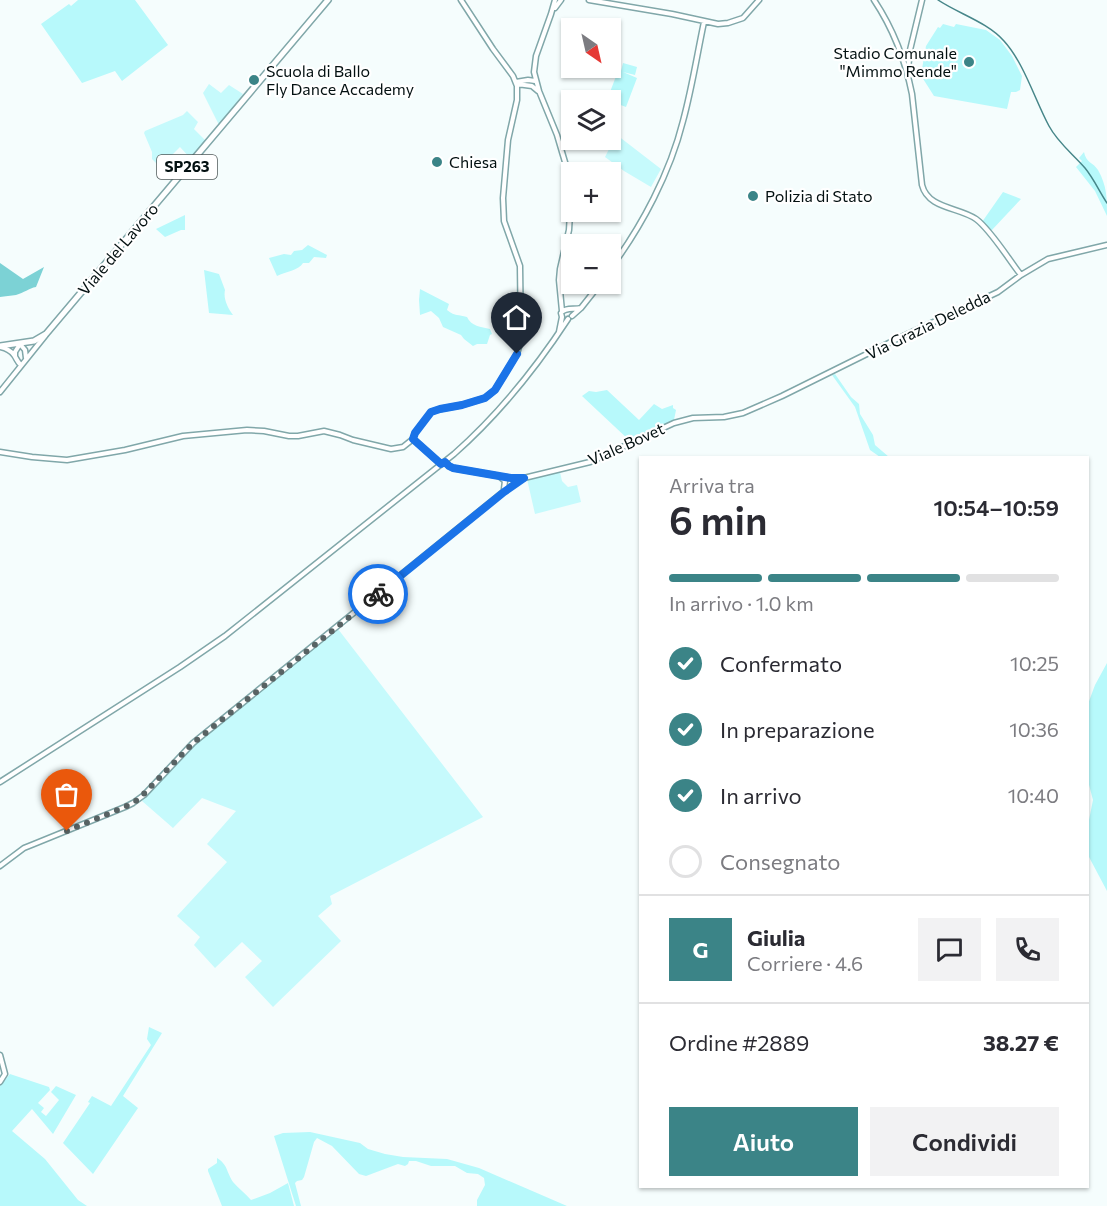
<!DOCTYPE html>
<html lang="it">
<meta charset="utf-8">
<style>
:root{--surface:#fff;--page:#f2f2f3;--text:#2b2b33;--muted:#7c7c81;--line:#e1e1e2;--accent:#3b8487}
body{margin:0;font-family:Commissioner,sans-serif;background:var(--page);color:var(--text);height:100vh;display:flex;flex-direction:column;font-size:22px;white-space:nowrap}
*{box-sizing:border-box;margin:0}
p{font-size:20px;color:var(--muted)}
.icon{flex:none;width:33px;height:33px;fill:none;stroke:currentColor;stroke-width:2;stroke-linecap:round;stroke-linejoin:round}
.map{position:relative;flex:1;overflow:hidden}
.panel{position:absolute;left:639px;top:456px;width:450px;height:732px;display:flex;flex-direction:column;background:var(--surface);border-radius:0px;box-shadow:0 2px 4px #0004}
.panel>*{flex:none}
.needle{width:39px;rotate:146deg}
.tools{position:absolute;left:561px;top:18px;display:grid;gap:12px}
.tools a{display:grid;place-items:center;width:60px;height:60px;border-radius:0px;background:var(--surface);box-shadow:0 2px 4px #0004;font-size:30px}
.pin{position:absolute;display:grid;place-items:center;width:51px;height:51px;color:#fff;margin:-62px -26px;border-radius:50% 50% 50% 0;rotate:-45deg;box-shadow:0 0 6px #0007}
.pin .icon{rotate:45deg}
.courier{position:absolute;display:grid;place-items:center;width:60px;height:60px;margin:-30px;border:4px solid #1a73e8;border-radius:50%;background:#fff;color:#222;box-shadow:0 2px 8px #0007}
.headline em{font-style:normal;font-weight:600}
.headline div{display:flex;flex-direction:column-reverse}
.headline{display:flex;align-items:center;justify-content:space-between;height:102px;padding:0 30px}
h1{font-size:39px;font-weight:600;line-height:45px}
.bar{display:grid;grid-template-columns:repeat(4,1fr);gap:9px 6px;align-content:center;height:72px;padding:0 30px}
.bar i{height:8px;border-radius:4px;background:var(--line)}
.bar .active{background:var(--accent)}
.bar p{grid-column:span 4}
.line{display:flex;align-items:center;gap:15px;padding:0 30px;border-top:2px solid var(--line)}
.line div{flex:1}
.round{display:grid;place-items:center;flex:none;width:63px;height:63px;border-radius:0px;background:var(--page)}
ol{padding:0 30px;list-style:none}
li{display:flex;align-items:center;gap:18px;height:66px}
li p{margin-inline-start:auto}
li .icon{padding:6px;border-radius:50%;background:var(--accent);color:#fff;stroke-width:4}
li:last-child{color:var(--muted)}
li i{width:33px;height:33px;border:3px solid var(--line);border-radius:50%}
.cta{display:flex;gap:12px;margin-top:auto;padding:12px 30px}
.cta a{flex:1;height:69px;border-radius:0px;background:var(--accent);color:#fff;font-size:24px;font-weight:600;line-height:69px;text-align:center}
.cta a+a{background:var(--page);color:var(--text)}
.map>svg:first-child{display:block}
</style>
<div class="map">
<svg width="1107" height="1206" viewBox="0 0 1107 1206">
<rect width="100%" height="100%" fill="#f5fdfd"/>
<!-- built -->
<path fill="#c6fafc" d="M209,84L221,93L229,85L243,94L219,125L203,93Z
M187,111L198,122L194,129L206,141L191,159L180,147L160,167L152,159V152L144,133L145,131L183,115Z
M613,132L661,169L651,187L624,171L605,157L610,147L604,143L607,140H610L611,135Z
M560,472L562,481L568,487L577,485L581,502L535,514L527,479Z
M338,629L483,817L330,896L332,904L318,916L341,941L273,1007L245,977L262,961L242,942L215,968L194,945L200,937L177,916L227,862L207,844L236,811L202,798L173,828L142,801L196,743Z"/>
<!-- green -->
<path fill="#b7f9fb" d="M78,0H135L168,45L122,81L115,71L82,83L41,24L69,4L71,6Z
M943,24L954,27L956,24L986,30L1000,40L1012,56L1022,76L1020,90L1016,92H1011L1007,109L934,96L920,74L922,71V69L926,46L938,27L940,28Z
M623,63L637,67L635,75L623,72L637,78L626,107L607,100L618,71H621Z
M1084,152C1086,163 1093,162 1098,170C1107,186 1107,198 1107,216L1095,191L1076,167L1082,161L1079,158Z
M1003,192L1021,199L991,231L982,222Z
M185,215V230H181L165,237L156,229Z
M308,245L325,254L327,255L326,258L314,257L309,263H303C299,270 285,272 277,276L269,258L284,254L291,255L294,251L302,250Z
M204,270L219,274L225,290C223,299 228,308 233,315L209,313Z
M420,289L449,304L447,310C456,317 458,314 467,317C471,326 481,327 490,329L492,334L490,335L487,344H477L473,346L464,339L461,335L443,327L439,318L431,311L420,315L419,300Z
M835,374L851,397L859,404L860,414L873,435L875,445L889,457H880L870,450L855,407L832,375Z
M607,390L639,420L654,404L662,409L673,405V408L676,410L674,420L630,441L582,396L589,391L596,392Z
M1107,663V891L1089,857L1088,825L1093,800L1088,781V704L1095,685Z
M149,1027L162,1033L123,1096L138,1108L93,1174L63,1143L90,1103L88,1102L92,1096L111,1106L151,1045L147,1039Z
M10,1074L49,1087L50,1090L38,1103L44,1108L41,1112L46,1116L59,1100L51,1092L56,1086L76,1095L53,1134L32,1109L12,1131L45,1159L78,1200L87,1206H0V1086Z
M310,1132L360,1143L368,1149L385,1154L403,1157L447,1159L479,1168L567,1206H477V1200L485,1185L484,1178L478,1174L467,1173L455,1166H431L416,1161H409L408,1164L405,1166L398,1164L366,1176L359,1174L332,1146L317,1138L314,1142L304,1177L302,1180L297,1181L295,1183L301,1206H296L274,1136L283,1133Z
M217,1158C228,1165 226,1171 233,1182C238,1188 246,1194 251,1200L270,1193L288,1183L294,1206H222L208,1171V1169L217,1163Z"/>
<!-- forest -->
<path fill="#7cd2d5" d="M0,263L23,279L44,267L36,287C29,288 24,293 16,295C11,296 5,296 0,297Z"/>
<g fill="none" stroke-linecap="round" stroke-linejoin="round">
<!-- stream -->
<path stroke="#468689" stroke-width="1.5" d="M938,0C959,14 987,22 1004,41C1024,63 1035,100 1049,126C1058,143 1073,154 1085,168C1094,179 1099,191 1107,203"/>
<defs>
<path id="tertiary" d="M555,0L551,14L536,56L534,72L539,91L557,135L570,179L571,196L569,230L560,269L559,280L562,311
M589,0L672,14L718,24L728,23L743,18L759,0
M874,0C894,30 905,59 912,94L922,185C928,209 959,207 976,219C991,230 1009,260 1021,275
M555,8L561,0
M908,69L910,50L922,0
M516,82L528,80L535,81
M517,84L532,86L538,91
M610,269C642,226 670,173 683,121C692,88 697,55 704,22
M572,316L581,308L600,284
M559,332L562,317L561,313C565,307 574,310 581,308
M413,439L415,433L431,412L440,409L462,405L485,398L495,390L517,354L521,340L520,266L504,221L503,198L508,140L517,100V86L513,76L493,49L461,0
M0,452L32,457L67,460L125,450L183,436L247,430L264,431L289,436H298L324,431L340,435L353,440L391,449L403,447L413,439L441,464
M445,462L449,466L453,468L511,478H524L590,462L674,423L693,418L724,417L743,413L782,396L897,339L981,300L998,292L1021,275L1048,259L1107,245
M499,476L505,481L504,489
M0,782L180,667L225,636L454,454C498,415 536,368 568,319
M0,866L24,848L34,844L125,807L133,803L144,795L193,743L503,492L523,478"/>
<path id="secondary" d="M0,347C5,348 11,351 14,355C17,359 17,362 21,365
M15,356V352L20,344L25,350L26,358
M0,392L45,336
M0,1055L5,1074L0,1082"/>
<path id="primary" d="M0,346L34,341L46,334L328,0"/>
</defs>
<!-- tertiary casing -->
<use href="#tertiary" stroke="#80a7a9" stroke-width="7"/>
<!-- secondary casing -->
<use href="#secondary" stroke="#80a7a9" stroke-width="7"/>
<!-- primary casing -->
<use href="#primary" stroke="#80a7a9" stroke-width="8"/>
<!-- tertiary -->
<use href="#tertiary" stroke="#fff" stroke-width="4"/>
<!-- secondary -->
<use href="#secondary" stroke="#fff" stroke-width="4"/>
<!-- primary -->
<use href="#primary" stroke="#fff" stroke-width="5"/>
</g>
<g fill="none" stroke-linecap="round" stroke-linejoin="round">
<!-- done -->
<path stroke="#586364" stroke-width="6" stroke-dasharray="0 10.8" d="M67,831L125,807L139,799L193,743L378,594"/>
<!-- route -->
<path stroke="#1a73e8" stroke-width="8" d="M378,594L504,492L524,478H511L453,468L449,466L445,462L441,464L413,439L415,433L431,412L440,409L462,405L485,398L495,390L517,354"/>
</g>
<!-- markers -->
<g fill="#3b8487" stroke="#fff" stroke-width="2">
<circle cx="969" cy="62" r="6"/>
<circle cx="254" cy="80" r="6"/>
<circle cx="437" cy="162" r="6"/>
<circle cx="753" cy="196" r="6"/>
</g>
<g text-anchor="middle" stroke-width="4.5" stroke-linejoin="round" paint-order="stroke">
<!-- shield labels -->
<rect fill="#fff" stroke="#4f5858" stroke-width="1.5" x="157" y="155" width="60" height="24" rx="4.5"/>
<g font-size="15" font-weight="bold" fill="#031011">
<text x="187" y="172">SP263</text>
</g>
<!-- poi labels -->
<g font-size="16" fill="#031011" stroke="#fff" text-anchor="start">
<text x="957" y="59" text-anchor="end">Stadio Comunale<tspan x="957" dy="18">"Mimmo Rende"</tspan></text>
<text x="266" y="77">Scuola di Ballo<tspan x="266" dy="18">Fly Dance Accademy</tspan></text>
<text x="449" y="168">Chiesa</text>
<text x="765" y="202">Polizia di Stato</text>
</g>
<!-- street labels -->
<g font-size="16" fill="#031011" stroke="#fff">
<text transform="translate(118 249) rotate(-50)" y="6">Viale del Lavoro</text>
<text transform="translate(928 325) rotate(-26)" y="6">Via Grazia Deledda</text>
<text transform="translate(626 444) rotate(-24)" y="6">Viale Bovet</text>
</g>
</g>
</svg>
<div class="tools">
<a><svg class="needle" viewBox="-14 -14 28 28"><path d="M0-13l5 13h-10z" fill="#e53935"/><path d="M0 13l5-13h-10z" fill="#7c7c81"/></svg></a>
<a><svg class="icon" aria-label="layers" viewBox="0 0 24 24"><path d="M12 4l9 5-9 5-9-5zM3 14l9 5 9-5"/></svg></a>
<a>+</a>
<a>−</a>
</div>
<div class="pin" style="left:67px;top:831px;background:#ea580c"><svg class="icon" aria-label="bag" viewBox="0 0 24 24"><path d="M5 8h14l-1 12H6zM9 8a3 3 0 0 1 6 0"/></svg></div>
<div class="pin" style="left:517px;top:354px;background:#1f2937"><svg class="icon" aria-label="home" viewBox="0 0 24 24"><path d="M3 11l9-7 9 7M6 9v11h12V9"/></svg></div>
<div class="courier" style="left:378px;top:594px"><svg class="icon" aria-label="bike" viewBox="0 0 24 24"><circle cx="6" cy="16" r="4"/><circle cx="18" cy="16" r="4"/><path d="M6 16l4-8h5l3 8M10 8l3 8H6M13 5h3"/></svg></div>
<section class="panel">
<div class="headline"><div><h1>6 min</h1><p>Arriva tra</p></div><em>10:54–10:59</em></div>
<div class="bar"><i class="active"></i><i class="active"></i><i class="active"></i><i></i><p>In arrivo · 1.0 km</p></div>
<ol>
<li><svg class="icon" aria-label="check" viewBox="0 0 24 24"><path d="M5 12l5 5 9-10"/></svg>Confermato<p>10:25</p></li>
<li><svg class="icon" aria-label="check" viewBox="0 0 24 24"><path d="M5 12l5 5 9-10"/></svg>In preparazione<p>10:36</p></li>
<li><svg class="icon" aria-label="check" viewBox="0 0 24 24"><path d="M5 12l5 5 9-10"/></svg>In arrivo<p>10:40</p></li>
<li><i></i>Consegnato</li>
</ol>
<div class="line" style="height:108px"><b class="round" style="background:var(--accent);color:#fff">G</b><div><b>Giulia</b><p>Corriere · 4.6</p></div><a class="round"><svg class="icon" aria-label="chat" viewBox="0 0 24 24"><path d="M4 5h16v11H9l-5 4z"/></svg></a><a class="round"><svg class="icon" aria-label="phone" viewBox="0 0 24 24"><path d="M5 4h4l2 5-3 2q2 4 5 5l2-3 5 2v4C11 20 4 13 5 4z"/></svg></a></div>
<div class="line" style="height:78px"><div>Ordine #2889</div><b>38.27 €</b></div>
<div class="cta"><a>Aiuto</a><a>Condividi</a></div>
</section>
</div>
